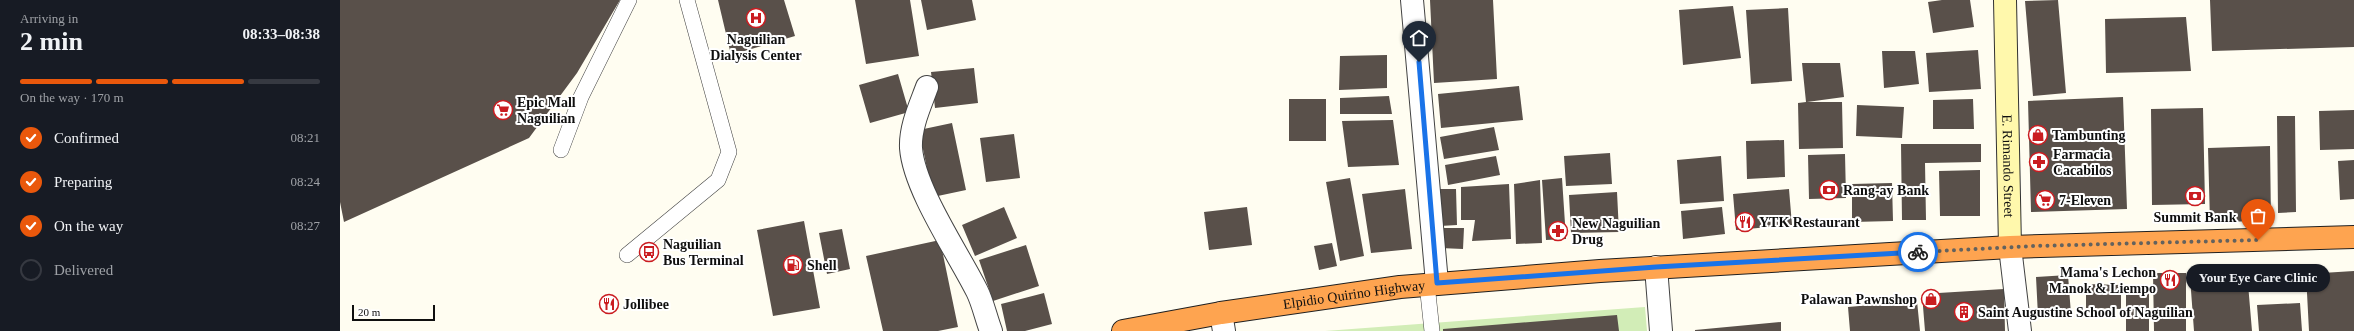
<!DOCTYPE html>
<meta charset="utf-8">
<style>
:root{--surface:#171b24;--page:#20242c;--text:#f1f3f6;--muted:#9ea1a6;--line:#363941;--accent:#ea580c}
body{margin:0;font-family:Georgia,serif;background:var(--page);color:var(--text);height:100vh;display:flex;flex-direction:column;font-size:15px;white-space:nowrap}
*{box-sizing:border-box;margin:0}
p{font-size:13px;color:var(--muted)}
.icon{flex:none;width:22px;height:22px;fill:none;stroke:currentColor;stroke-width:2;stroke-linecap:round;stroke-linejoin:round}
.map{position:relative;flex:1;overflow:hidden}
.sheet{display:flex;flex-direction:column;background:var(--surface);width:340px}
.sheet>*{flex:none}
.scale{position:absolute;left:12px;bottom:10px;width:83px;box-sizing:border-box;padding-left:4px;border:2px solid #0f0f0f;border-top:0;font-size:11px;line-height:14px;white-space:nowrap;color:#0f0f0f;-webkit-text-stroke:3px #fff;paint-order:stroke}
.pin{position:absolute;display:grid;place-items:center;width:34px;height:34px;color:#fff;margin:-41px -17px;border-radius:50% 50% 50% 0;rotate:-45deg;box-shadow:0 0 4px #0007}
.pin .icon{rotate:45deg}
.courier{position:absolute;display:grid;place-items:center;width:40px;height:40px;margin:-20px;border:3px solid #1a73e8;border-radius:50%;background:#fff;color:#222;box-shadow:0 1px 5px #0007}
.bubble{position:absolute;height:28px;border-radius:14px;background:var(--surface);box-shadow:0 1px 3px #0004;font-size:13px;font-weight:600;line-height:28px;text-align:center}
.headline em{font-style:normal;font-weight:600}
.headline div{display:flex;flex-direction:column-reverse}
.headline{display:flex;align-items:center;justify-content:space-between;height:68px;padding:0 20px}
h1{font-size:26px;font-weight:600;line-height:30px}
.bar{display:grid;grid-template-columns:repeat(4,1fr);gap:6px 4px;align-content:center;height:48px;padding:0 20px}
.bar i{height:5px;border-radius:3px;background:var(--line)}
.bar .on{background:var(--accent)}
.bar p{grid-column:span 4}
ol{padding:0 20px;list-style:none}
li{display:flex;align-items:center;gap:12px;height:44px}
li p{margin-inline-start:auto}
li .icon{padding:4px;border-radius:50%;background:var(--accent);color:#fff;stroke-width:4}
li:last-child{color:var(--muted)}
li i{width:22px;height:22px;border:2px solid var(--line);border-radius:50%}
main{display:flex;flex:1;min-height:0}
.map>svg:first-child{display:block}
</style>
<main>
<section class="sheet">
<div class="headline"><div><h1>2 min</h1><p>Arriving in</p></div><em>08:33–08:38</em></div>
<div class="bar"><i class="on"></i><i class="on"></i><i class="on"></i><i></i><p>On the way · 170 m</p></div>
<ol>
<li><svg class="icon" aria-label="check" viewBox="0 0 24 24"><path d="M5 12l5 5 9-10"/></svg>Confirmed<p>08:21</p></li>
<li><svg class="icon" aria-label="check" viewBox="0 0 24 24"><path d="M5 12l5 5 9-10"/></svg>Preparing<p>08:24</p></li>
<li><svg class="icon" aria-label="check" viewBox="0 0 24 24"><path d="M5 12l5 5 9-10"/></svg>On the way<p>08:27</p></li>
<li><i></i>Delivered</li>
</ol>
</section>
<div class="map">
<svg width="2014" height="331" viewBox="0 0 2014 331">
<rect width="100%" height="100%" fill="#fffdf1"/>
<!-- green -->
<path fill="#d2edb7" d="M1305,307L1307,331H985Z"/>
<!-- building -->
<path fill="#59504a" d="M0,0H280L237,73L189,138L4,222L0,202Z
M378,0H444L455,36L391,55Z
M515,0H570L579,56L526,64Z
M581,0H632L636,20L587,30Z
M1090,0H1153L1157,79L1094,83Z
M1602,0H1630L1634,27L1593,33L1588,2Z
M1718,0L1726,93L1693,96L1685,1Z
M1870,0H2014V47L1872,51Z
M1393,6L1401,58L1343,65L1339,10Z
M1448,8L1452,81L1411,84L1406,10Z
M1846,17L1851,71L1766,73L1765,19Z
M1638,50L1641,89L1589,92L1586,53Z
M1542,51H1575L1579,84L1544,88Z
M1047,55V88L999,90L1000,56Z
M1462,63H1500L1504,97L1467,102H1502L1503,148L1459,149L1458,103L1466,102Z
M634,68L638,103L595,108L591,72Z
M558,74L569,112L530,123L519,85Z
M1179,86L1183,120L1101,128L1098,94Z
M1049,96L1052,114H1000V98Z
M1783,97L1787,209L1691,212L1688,101Z
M949,99H986V141H949Z
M1633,99L1634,129H1593V100Z
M1517,105L1564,107L1562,138L1516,136Z
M1863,108L1865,204L1812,205L1811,109Z
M2014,110V149L1980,150L1979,111Z
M1937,116H1955L1956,212L1938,213Z
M1053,120L1059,165L1008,167L1002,121Z
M612,123L626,190L593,197L579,130Z
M1154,127L1159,150L1104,159L1100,137Z
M674,134L680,178L646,182L640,138Z
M1444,140L1445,177L1407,179L1406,141Z
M1561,144H1641V162L1585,163L1586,220H1562Z
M1930,146L1931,221L1870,222L1868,148Z
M1270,153L1272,184L1226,186L1224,156Z
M1505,154L1506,198L1469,199L1468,155Z
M1156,156L1160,175L1108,185L1105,165Z
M1381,156L1384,201L1340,204L1337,160Z
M2014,160V199L2000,200L1998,161Z
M1640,170V216H1600L1599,171Z
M1010,178L1024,256L1000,261L986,182Z
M1222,178L1226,239L1206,240L1202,180Z
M1200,180L1202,243L1176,244L1174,184Z
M1552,183L1553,221L1512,222V184Z
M1169,184L1171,239L1132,241L1135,220H1121V187Z
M1065,189L1072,249L1031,253L1022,194Z
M1100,189H1116L1117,225L1100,226Z
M1449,189L1452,225L1396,230L1393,194Z
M1277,192L1279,232L1231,233L1229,195Z
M664,207L677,238L635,256L622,225Z
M907,207L912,245L869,250L864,212Z
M1382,207L1385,234L1343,239L1341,211Z
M464,221L480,308L433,316L417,230Z
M1099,228H1124L1123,249L1100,248Z
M502,229L510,269L487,274L479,233Z
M600,240L618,327L598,331H543L526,256Z
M992,243L997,266L979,270L974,246Z
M686,245L699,286L653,301L639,260Z
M2014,271V331H1969L1966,274Z
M1907,272L1912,331H1854L1850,277Z
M1813,273H1846V331H1814Z
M1728,275L1731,314L1698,316L1696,277Z
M1746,284L1781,285V309L1746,308Z
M1786,286H1809V331H1786Z
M1664,289L1665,331H1585L1582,294Z
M704,293L712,324L685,331H667L661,304Z
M1577,301L1580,331H1510L1508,307Z
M1960,303L1962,331H1919L1917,305Z
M1277,315L1279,331H1103V329Z
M1441,322V331H1355V330Z"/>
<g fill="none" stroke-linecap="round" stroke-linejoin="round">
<defs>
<path id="lane" d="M221,150L241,97L289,0
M287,255L378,180L389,152L347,0
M1087,284L1092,331"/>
<path id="street" d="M1072,0L1097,283
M587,87C580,106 570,127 571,148C574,189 618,253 637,291C643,303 646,318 651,331
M1670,247L1680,331
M1316,267L1321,331
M881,313L884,331"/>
<g id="secondary">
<path id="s1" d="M1665,0L1670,247"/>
</g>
<g id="highway">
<path id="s2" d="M783,331L881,313L1060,287L1260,271L1670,247L2014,237"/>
</g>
</defs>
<!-- lane casing -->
<use href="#lane" stroke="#424242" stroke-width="16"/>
<!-- street casing -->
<use href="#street" stroke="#424242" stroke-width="24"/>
<!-- secondary casing -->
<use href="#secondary" stroke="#313131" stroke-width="24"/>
<!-- highway casing -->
<use href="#highway" stroke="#202020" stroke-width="24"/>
<!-- lane -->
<use href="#lane" stroke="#fff" stroke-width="15"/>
<!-- street -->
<use href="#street" stroke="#fff" stroke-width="22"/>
<!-- secondary -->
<use href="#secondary" stroke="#fff8ac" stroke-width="22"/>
<!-- highway -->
<use href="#highway" stroke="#fea450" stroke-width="22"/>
</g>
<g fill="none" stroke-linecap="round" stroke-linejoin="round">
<!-- done -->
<path stroke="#63625e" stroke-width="4" stroke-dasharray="0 7.2" d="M1578,252L1695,246L1918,240"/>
<!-- route -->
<path stroke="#1a73e8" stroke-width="5" d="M1079,62L1097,283L1316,267L1578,252"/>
</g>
<!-- icons -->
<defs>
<symbol id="hospital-ring" viewBox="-11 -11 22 22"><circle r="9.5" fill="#fff" stroke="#ca1c20" stroke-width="1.5"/><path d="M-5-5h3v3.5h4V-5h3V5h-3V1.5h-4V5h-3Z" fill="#ca1c20"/></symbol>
<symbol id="supermarket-ring" viewBox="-11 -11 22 22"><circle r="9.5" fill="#fff" stroke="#ca1c20" stroke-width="1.5"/><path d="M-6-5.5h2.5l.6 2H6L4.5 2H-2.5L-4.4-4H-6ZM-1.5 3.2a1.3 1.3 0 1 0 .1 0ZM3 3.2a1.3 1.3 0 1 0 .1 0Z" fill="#ca1c20"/></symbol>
<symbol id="shop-ring" viewBox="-11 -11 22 22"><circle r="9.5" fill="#fff" stroke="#ca1c20" stroke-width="1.5"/><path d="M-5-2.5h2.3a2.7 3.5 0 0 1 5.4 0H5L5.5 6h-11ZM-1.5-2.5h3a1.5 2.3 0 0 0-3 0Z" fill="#ca1c20"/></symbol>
<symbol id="pharmacy-ring" viewBox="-11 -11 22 22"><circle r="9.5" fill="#fff" stroke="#ca1c20" stroke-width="1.5"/><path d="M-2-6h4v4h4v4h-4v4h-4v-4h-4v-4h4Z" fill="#ca1c20"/></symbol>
<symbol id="bank-ring" viewBox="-11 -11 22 22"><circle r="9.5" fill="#fff" stroke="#ca1c20" stroke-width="1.5"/><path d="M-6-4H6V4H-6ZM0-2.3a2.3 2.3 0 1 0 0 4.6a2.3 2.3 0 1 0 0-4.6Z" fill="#ca1c20"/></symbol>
<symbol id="restaurant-ring" viewBox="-11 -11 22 22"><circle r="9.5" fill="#fff" stroke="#ca1c20" stroke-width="1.5"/><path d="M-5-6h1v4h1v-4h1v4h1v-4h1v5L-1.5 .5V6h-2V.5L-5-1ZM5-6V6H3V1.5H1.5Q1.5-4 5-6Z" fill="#ca1c20"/></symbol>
<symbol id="bus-ring" viewBox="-11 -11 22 22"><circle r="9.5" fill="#fff" stroke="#ca1c20" stroke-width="1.5"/><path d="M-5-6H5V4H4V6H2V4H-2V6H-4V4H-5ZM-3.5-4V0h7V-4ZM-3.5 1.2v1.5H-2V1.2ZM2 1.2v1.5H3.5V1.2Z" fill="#ca1c20"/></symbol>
<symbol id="fuel-ring" viewBox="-11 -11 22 22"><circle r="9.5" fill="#fff" stroke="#ca1c20" stroke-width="1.5"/><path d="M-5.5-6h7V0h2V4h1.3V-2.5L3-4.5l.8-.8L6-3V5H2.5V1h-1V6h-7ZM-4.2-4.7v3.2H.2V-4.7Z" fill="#ca1c20"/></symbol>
<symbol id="building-ring" viewBox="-11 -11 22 22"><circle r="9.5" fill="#fff" stroke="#ca1c20" stroke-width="1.5"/><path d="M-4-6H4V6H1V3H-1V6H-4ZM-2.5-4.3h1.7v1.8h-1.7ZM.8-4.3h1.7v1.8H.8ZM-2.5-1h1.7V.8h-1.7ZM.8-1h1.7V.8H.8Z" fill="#ca1c20"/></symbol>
</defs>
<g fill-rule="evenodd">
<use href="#hospital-ring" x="405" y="7" width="22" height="22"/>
<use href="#supermarket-ring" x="152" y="99" width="22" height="22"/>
<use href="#shop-ring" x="1687" y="124" width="22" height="22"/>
<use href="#pharmacy-ring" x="1688" y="151" width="22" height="22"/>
<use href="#bank-ring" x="1478" y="179" width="22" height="22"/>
<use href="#bank-ring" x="1844" y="185" width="22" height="22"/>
<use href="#supermarket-ring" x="1694" y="189" width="22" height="22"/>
<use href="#restaurant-ring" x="1394" y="211" width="22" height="22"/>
<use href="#pharmacy-ring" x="1207" y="220" width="22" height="22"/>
<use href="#bus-ring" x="298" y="241" width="22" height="22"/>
<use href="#fuel-ring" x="442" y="254" width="22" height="22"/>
<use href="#restaurant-ring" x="1819" y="269" width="22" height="22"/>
<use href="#shop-ring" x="1580" y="288" width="22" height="22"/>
<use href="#restaurant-ring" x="258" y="293" width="22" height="22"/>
<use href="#building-ring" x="1613" y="301" width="22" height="22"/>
</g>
<g text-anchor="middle" stroke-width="4" stroke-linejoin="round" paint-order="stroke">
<!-- poi labels -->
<g font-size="14" font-weight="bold" fill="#0f0f0f" stroke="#fff" text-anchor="start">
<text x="416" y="44" text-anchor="middle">Naguilian<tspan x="416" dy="16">Dialysis Center</tspan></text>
<text x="177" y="107">Epic Mall<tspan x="177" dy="16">Naguilian</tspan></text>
<text x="1712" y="140">Tambunting</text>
<text x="1713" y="159">Farmacia<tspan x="1713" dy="16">Cacabilos</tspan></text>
<text x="1503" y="195">Rang-ay Bank</text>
<text x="1719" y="205">7-Eleven</text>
<text x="1855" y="222" text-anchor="middle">Summit Bank</text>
<text x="1419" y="227">YTK Restaurant</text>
<text x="1232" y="228">New Naguilian<tspan x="1232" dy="16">Drug</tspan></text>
<text x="323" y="249">Naguilian<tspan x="323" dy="16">Bus Terminal</tspan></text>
<text x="467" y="270">Shell</text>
<text x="1816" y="277" text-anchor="end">Mama's Lechon<tspan x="1816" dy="16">Manok &amp; Liempo</tspan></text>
<text x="1577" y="304" text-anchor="end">Palawan Pawnshop</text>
<text x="283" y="309">Jollibee</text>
<text x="1638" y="317">Saint Augustine School of Naguilian</text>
</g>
<!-- street labels -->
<g font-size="14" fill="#0f0f0f" stroke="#fff">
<text dy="5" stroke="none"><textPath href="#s1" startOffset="166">E. Rimando Street</textPath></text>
<text dy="5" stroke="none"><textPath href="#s2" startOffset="234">Elpidio Quirino Highway</textPath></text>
</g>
</g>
</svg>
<div class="scale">20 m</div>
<div class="pin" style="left:1918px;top:240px;background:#ea580c"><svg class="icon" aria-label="bag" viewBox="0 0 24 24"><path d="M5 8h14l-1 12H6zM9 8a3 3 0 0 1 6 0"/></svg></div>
<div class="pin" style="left:1079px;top:62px;background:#1f2937"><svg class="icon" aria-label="home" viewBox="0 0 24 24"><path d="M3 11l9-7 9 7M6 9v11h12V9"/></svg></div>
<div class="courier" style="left:1578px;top:252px"><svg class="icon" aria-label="bike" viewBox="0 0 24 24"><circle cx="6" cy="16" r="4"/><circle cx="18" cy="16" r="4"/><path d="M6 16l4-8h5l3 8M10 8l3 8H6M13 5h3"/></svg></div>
<div class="bubble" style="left:1846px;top:264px;width:144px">Your Eye Care Clinic</div>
</div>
</main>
